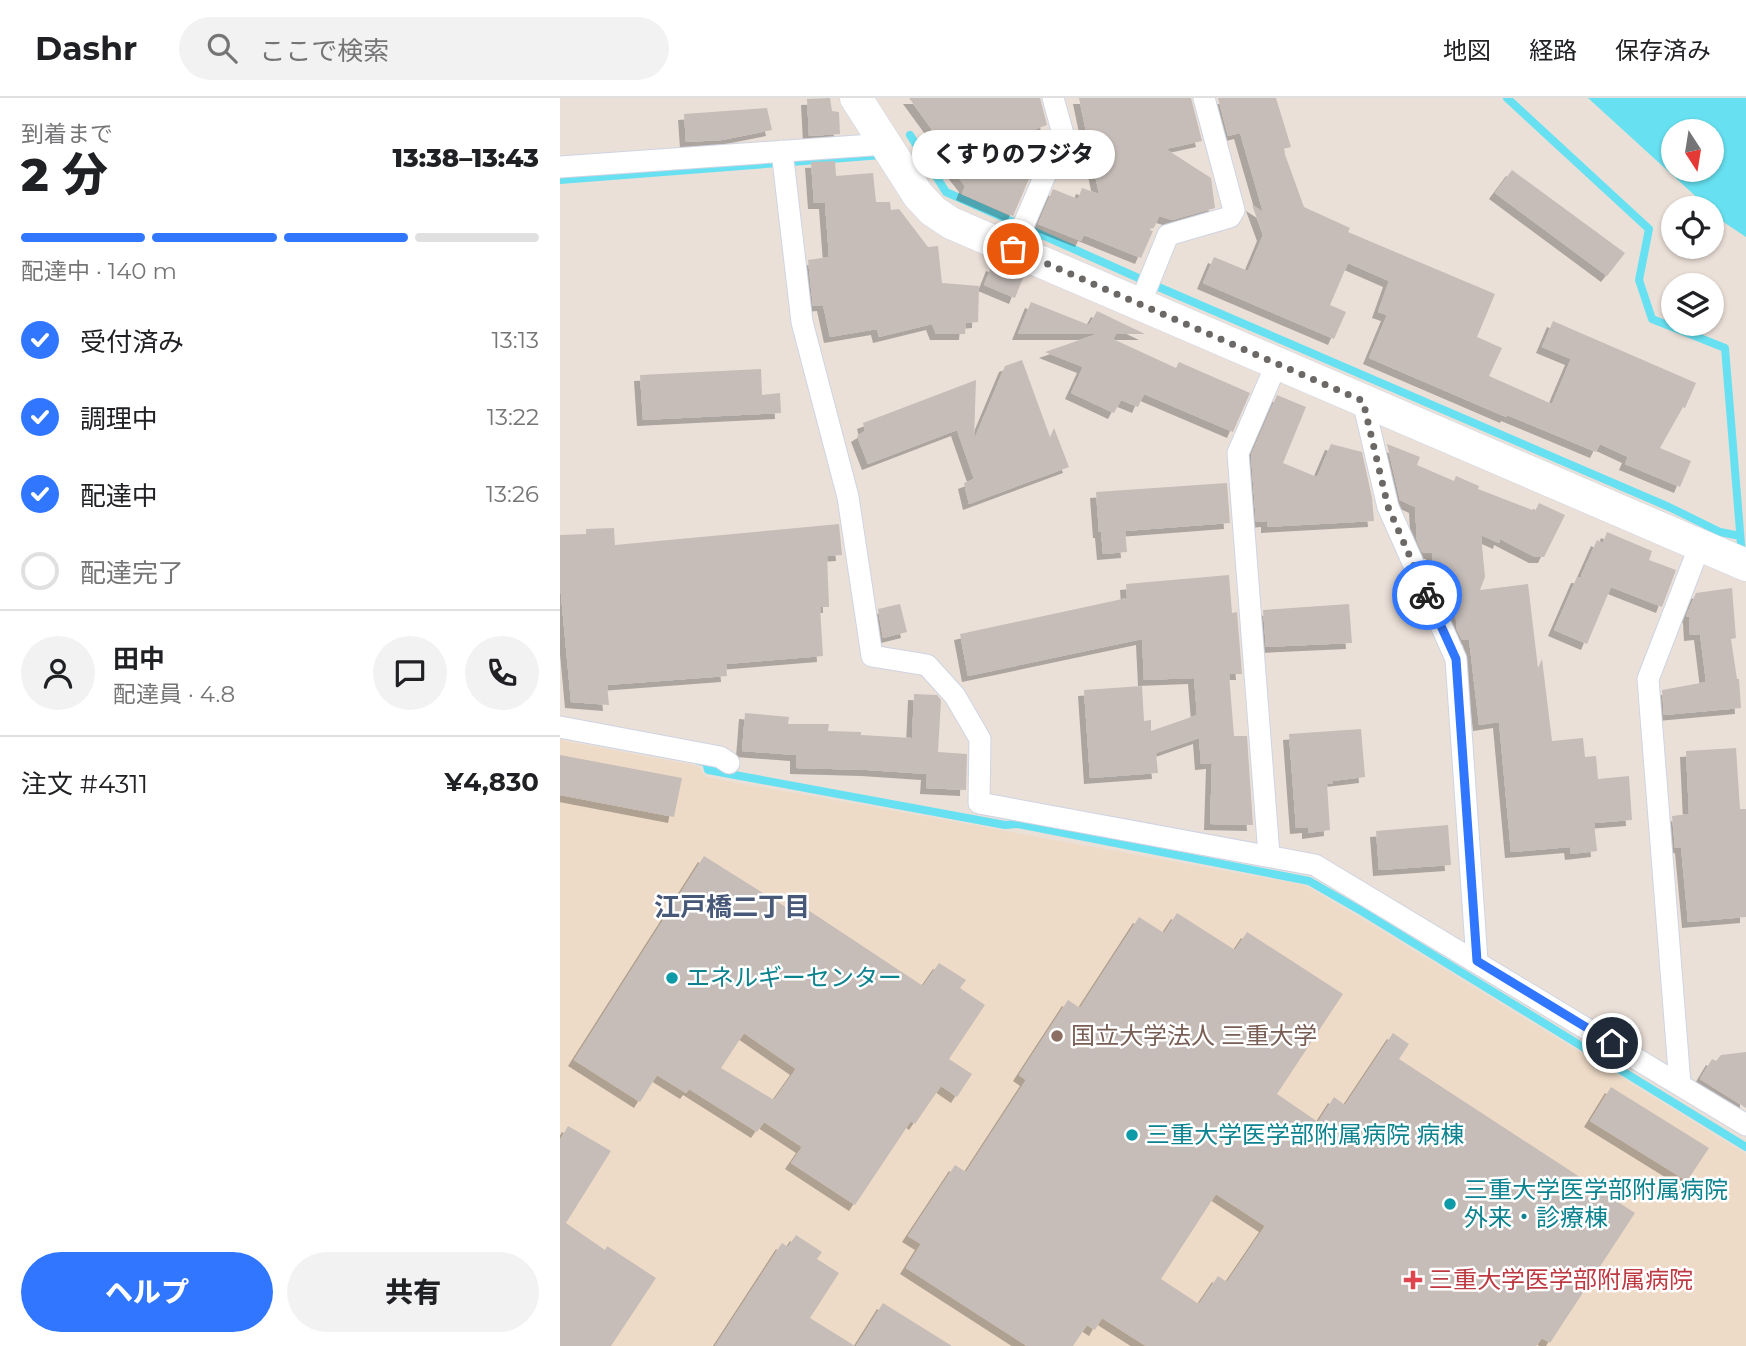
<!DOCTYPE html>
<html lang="ja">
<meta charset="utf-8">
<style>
:root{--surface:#fff;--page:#f2f2f2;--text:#202124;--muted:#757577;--line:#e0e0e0;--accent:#3176ff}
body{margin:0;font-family:Montserrat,"Noto Sans JP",sans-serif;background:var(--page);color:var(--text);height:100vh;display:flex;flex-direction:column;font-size:26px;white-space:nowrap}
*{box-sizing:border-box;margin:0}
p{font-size:23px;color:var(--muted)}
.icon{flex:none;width:38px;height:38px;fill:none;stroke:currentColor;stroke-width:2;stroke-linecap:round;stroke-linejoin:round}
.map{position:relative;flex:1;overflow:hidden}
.panel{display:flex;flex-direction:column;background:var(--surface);width:560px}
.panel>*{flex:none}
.needle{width:46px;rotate:168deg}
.buttons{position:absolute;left:1101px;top:21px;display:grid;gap:14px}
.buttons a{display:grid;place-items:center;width:63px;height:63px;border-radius:50%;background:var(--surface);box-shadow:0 2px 5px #0004;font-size:35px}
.pin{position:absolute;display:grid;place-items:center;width:60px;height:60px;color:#fff;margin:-30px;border:4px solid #fff;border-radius:50%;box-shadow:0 2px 7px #0007}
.courier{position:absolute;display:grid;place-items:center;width:70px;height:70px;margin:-35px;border:5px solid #3176ff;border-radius:50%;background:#fff;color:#222;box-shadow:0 2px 9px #0007}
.bubble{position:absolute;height:49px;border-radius:24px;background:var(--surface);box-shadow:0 2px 5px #0004;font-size:23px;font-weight:800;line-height:49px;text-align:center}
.overview em{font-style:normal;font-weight:800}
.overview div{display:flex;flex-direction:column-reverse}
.overview{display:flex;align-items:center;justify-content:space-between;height:119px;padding:0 21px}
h1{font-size:46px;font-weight:800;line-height:52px}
.bar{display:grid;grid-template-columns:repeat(4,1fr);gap:10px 7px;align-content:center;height:84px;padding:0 21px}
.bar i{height:9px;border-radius:5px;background:var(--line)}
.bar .selected{background:var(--accent)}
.bar p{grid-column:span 4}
.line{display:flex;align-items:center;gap:18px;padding:0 21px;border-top:2px solid var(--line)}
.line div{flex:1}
.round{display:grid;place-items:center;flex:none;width:74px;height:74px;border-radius:37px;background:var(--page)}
ol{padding:0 21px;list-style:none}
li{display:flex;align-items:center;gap:21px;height:77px}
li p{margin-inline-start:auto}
li .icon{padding:7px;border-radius:50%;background:var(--accent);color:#fff;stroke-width:4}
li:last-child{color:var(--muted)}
li i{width:38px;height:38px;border:4px solid var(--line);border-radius:50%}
.button{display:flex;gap:14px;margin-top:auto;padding:14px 21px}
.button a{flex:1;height:80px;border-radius:42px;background:var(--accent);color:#fff;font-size:28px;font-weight:800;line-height:80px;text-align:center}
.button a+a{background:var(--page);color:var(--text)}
header{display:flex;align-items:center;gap:42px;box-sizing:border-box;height:98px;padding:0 35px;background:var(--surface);border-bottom:2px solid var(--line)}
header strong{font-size:33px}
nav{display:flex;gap:38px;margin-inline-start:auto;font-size:24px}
.search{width:490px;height:63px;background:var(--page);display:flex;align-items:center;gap:18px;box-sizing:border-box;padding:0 24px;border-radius:38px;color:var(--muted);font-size:26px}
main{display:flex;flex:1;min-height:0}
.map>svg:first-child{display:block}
</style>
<header>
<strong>Dashr</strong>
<div class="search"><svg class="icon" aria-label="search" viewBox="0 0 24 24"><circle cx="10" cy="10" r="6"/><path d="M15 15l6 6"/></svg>ここで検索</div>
<nav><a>地図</a><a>経路</a><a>保存済み</a></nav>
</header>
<main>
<section class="panel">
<div class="overview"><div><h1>2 分</h1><p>到着まで</p></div><em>13:38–13:43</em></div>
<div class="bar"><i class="selected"></i><i class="selected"></i><i class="selected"></i><i></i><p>配達中 · 140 m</p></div>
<ol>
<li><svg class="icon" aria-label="check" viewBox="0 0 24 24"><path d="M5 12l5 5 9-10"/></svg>受付済み<p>13:13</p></li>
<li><svg class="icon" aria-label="check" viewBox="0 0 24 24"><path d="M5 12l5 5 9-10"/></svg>調理中<p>13:22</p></li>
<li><svg class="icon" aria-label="check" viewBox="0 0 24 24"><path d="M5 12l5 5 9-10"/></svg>配達中<p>13:26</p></li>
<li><i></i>配達完了</li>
</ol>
<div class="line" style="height:126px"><a class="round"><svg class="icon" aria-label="person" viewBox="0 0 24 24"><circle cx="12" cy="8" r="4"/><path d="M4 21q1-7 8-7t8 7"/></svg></a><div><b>田中</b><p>配達員 · 4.8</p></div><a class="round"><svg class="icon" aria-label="chat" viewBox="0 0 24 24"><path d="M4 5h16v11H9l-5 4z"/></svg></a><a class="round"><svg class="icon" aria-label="phone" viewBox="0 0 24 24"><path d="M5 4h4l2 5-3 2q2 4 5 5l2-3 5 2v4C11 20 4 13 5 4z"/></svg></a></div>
<div class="line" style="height:91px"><div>注文 #4311</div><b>¥4,830</b></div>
<div class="button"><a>ヘルプ</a><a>共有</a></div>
</section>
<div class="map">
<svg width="1186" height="1248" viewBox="0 0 1186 1248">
<defs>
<filter id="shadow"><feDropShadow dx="-6" dy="6" stdDeviation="0" flood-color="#0004"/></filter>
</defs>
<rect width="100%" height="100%" fill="#ebe0d8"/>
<!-- education -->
<path fill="#eedbc7" d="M0,642L138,668L146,679L744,787L801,820L1186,1056V1248H0Z"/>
<!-- water -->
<path fill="#67e1f1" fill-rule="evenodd" d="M1028,0H1186V139L1165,125ZM1113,33H1152V72H1113Z"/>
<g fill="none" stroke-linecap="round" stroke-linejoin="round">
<!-- stream -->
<path stroke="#67e1f1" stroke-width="8" d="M947,0L1089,131L1079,182L1092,221L1165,250L1182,458
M350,37L386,94L603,191L1109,409L1160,434L1180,438
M0,82L322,57
M139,663L146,664L148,672L445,727L458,726L749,783L803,814L1186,1049"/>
</g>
<!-- building -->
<path fill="#c6bdb8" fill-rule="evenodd" filter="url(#shadow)" d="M270,0L272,13L279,14L280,36L249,38L247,1Z
M349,0H480L487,27L440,44L478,60L453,118L402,96L405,88L377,53L384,48Z
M519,0H631L642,43L606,51L651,80L655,110L612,122L599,118L594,130L588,131L593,133L581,160L524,137L521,143L478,126L493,91L518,101L522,90L539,96Z
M658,0H716L731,49L723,51L744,109L790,130L788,134L935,196L917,239L942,250L929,278L992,306L1011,261L982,249L993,223L1136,285L1125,310L1123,309L1100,350L1131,363L1120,389L1065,366L1068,359L1040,346L1036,354L947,317L946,319L809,260L827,217L818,214L829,183L788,165L770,207L786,214L774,241L643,185L654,159L688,173L703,137L692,107L703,114L680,35L668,38Z
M207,10L212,32L162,42L126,44L124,16Z
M275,63L276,78L313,75L316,104H330L331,112L339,111L368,149L378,148L382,185L419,188L418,224L406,225L405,236H376L372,226L319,239L317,231L270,239L263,207L253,208L248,162L269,159L265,105H254L251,64Z
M952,72L1065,155L1047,178L935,95Z
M432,167L463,180L455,200L424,187Z
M471,204L529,227L537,213L585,236H556L553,241L616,270L619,264L690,295L673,334L584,296L578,309L561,302L554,315L511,295L523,269L485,254L537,236H458Z
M462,262L490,339L494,330L509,369L409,406L404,385L414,381L397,332L308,366L297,338L305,333L303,325L416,282L414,342L445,268Z
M201,271L202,297L220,295L221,315L83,322L80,277Z
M717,297L746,309L723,365L757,379L771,346L802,354L812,400L814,423L707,429V423L696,424L691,357Z
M827,346L860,359L857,367L894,383L896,378L919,388L918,391L975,413L979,405L1005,417L984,459H975L940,441L939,445L921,437L925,479L920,492L968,486L978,570L982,561L992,643L1023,640L1025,659L1036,658L1038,681L1069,678L1072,722L1034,725L1037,753L1011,756L1010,749L951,754L939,624L919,627L909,541L902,542L897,532L892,484L881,485L880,480L873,478L872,455L862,454L857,443L855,409L840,402Z
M667,385L670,425L565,433L567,454L543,456L541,434H539L536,394Z
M279,426L282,457L267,458L269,509H260L263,558L166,566L167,578L47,587L49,607L11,604L0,486V437L26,436V431L54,430L55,447Z
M1047,434L1092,453L1089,462L1116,472L1102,509L1051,489L1027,546L994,532L1017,479L1026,480L1021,478L1037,442L1043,445Z
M669,477L672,515L677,514L682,576H669L674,638H687L693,727L650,726L652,665L641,666L639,640L596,655L598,675L530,680L524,592L582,588L584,623L591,622V633L637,617L634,580L584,582L582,541L408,578L400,536L567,500L566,486Z
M1172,490L1176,540L1171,541L1177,581H1179L1181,610L1104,617L1102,592L1146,584L1140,536L1130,537L1129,519L1126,518L1136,495Z
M340,506L347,534L323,540L318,511Z
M789,506L792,545L706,549L703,512Z
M354,596L377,597L381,602L378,654L407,656L406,692L366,690L367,676L307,672L236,670V657L182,653L185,615L229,619L228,626H269L268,633L301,634V637L352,640Z
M801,631L805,679L772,683L773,685L767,686L770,732L748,735V729L736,730L729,636Z
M1176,650L1180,711H1186V819L1128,824L1121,749L1115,750L1112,718L1129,716L1126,653Z
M0,657L122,680L114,719L0,697Z
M888,727L891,767L819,772L816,733Z
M144,758L240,818L245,810L363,888L379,865L406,882L400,890L425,907L389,961L412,976L397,999L381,988L355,1026L351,1023L295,1107L231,1065L242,1049L204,1024L197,1034L129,991L126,995L97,977L80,1004L14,962ZM184,935L236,971L214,1002L161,970Z
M617,815L675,852L687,834L783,896L717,996L758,1024L774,999L785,1007L833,935L849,946L839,961L1075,1115L990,1245L982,1240L976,1248H586L542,1220L535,1232L527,1227L513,1248H467L346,1170L361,1146L348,1138L395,1067L406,1074L466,982L459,977L508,902L520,910L579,819L604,835ZM656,1096L705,1128L667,1184L658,1178L639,1206L601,1181Z
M1186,954V1010L1140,981L1152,961L1156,963L1161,957Z
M1051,989L1149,1050L1127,1083L1030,1023Z
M8,1028L51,1053L6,1125L45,1152L47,1148L96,1180L51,1248H0V1042Z
M236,1137L262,1154L257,1161L279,1175L250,1220L295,1248H155L222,1145L228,1149Z
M323,1205L392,1248H296Z"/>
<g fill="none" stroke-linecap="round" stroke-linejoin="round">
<defs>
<path id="street" d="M222,53L242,224L288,399L312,558L367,567L395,598L420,641L419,705L755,767L1186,1027
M0,69L326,46
M453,151L503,36L493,0
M580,206L608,137L670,119L674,112L644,0
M803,303L828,409L896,561L917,863
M0,629L160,659L169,665
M709,757L678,355L717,265
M1120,986L1088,581L1140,447"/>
<path id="secondary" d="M296,0L358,97L373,113L391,125L1186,467"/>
</defs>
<!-- street casing -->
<use href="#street" stroke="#ced4e2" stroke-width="23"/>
<!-- secondary casing -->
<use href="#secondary" stroke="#ced4e2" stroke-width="33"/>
<!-- street -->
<use href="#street" stroke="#fff" stroke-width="21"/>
<!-- secondary -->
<use href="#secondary" stroke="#fff" stroke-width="32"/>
</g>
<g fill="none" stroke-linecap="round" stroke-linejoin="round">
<!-- done -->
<path stroke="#6c6866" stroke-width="7" stroke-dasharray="0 12.6" d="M453,151L803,303L828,409L867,497"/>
<!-- route -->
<path stroke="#3176ff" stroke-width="9" d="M867,497L896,561L917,863L1052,945"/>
</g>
<!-- markers -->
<g fill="#0f9aa8" stroke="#fff" stroke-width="2.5">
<circle cx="112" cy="880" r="7"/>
<circle cx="572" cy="1037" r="7"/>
<circle cx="890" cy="1106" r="7"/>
</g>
<circle fill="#8d6e63" stroke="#fff" stroke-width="2.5" cx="497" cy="938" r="7"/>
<path fill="#e0444e" stroke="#fff" stroke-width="2.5" d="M849.5 1171.5h7v7h7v7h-7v7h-7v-7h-7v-7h7z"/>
<g text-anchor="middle" stroke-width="5" stroke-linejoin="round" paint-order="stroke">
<!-- culture labels -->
<g font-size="24" fill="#0d838f" stroke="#fff" text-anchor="start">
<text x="126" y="888">エネルギーセンター</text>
<text x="586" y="1045">三重大学医学部附属病院 病棟</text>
<text x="904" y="1100">三重大学医学部附属病院<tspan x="904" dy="28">外来・診療棟</tspan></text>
</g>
<!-- education labels -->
<g font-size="24" fill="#785e54" stroke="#fff" text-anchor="start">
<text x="511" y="946">国立大学法人 三重大学</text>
</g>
<!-- health labels -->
<g font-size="24" fill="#be3a42" stroke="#fff" text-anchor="start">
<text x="869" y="1190">三重大学医学部附属病院</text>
</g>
<!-- neighbourhood labels -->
<g font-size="26" font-weight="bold" fill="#475879" stroke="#fff">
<text x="172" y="818">江戸橋二丁目</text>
</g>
</g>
</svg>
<div class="buttons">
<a><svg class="needle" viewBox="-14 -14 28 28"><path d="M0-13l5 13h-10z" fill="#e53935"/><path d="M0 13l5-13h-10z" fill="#757577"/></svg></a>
<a><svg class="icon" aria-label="locate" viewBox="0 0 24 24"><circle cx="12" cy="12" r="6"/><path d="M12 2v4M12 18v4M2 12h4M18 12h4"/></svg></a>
<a><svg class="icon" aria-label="layers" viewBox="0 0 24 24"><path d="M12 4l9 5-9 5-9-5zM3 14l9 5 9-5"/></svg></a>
</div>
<div class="pin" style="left:453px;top:151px;background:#ea580c"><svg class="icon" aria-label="bag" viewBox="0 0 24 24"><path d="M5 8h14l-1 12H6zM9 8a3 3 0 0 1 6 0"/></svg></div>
<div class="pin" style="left:1052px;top:945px;background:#1f2937"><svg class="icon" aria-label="home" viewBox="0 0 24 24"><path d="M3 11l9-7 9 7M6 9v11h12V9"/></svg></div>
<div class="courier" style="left:867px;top:497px"><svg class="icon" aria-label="bike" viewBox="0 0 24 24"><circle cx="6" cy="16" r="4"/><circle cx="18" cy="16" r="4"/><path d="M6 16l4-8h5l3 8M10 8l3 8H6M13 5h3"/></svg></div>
<div class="bubble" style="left:352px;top:32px;width:203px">くすりのフジタ</div>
</div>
</main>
